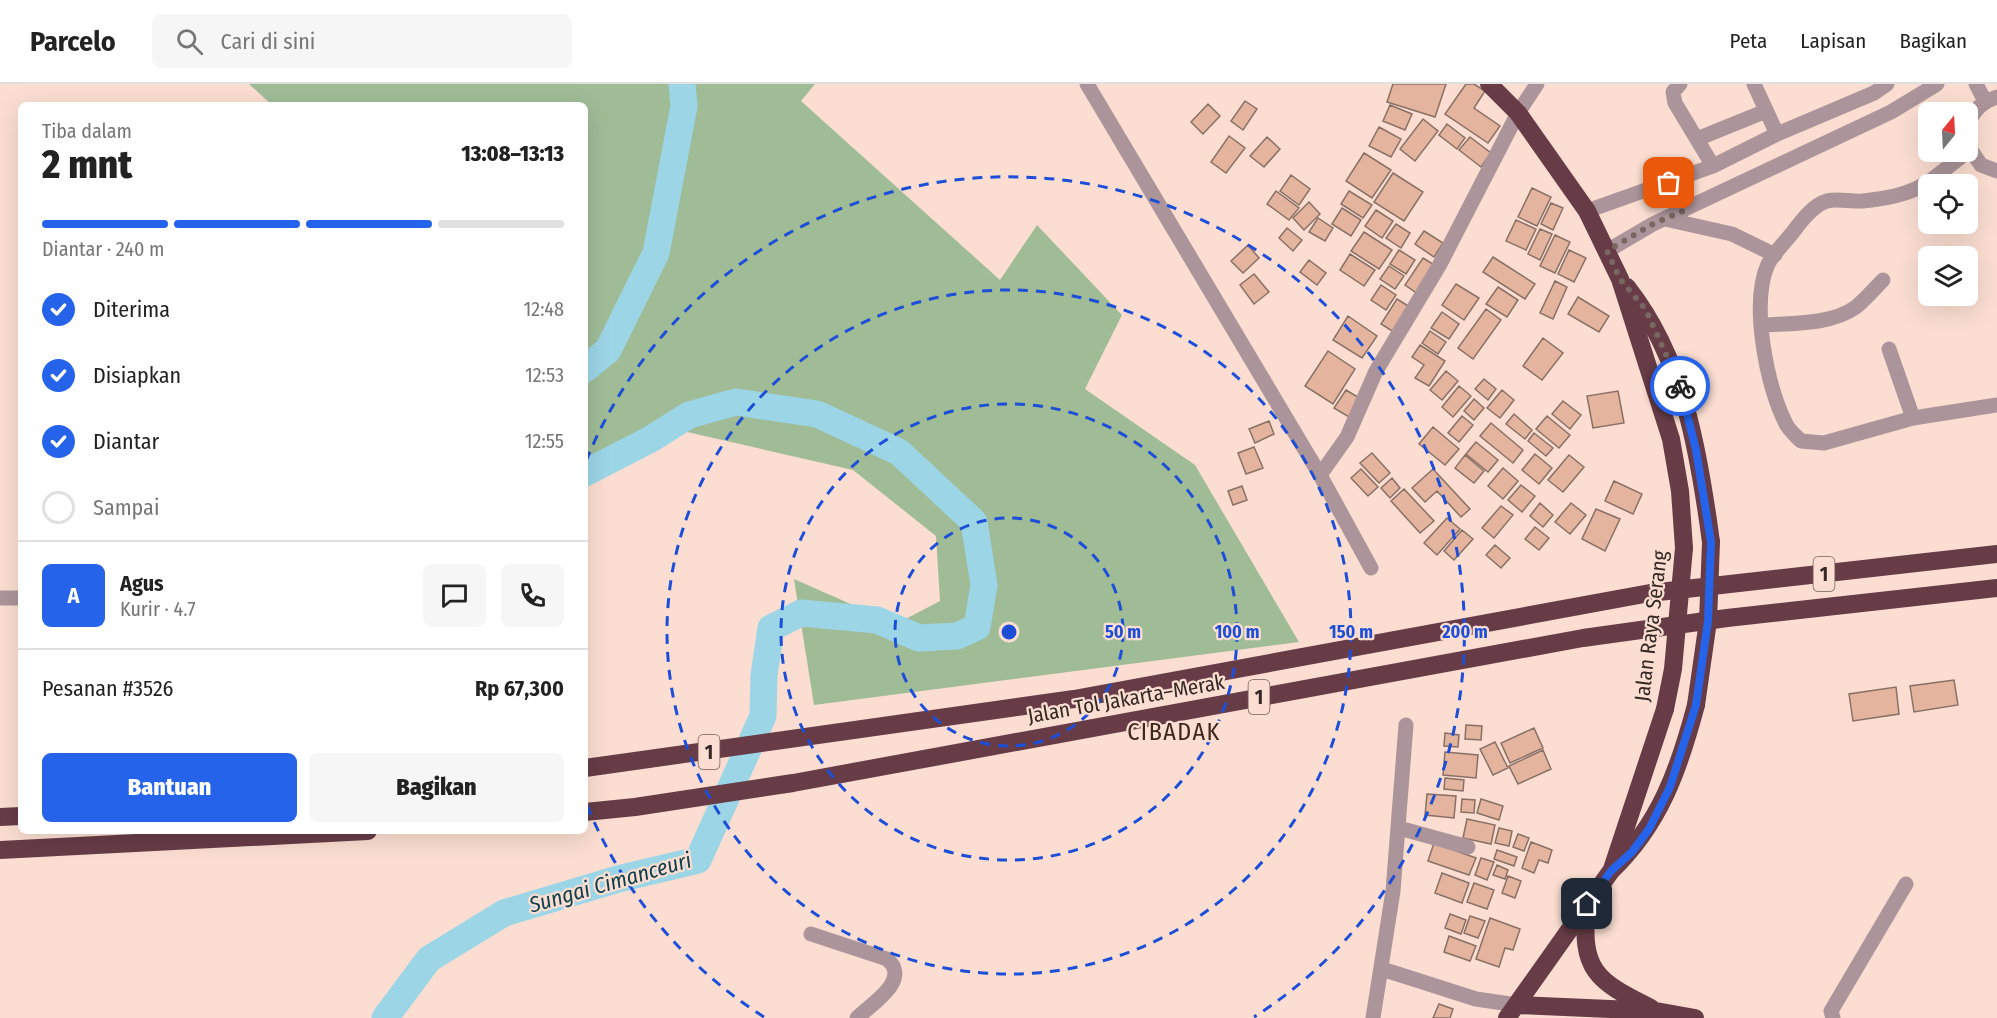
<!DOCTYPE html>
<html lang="id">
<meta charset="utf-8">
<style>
:root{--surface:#fff;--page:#f6f6f6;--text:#222;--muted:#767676;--line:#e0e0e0;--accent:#2563eb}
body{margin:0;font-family:"Fira Sans Condensed",sans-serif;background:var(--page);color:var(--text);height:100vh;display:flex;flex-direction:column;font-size:22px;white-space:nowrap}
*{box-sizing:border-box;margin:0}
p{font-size:20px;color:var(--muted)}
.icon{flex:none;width:33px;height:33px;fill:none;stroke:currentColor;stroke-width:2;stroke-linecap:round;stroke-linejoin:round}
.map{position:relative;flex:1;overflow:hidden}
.details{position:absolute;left:18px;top:18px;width:570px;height:732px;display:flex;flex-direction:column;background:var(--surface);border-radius:9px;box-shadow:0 6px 24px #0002}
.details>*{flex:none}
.needle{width:39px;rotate:18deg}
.buttons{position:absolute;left:1918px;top:18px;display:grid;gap:12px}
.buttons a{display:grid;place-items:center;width:60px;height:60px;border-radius:9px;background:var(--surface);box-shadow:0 6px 24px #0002;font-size:30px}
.pin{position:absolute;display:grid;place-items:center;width:51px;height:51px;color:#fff;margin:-26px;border-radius:12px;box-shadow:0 3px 9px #0006}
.courier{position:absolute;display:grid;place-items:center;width:60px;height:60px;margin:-30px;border:4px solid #2563eb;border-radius:50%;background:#fff;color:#222;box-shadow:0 2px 8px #0007}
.summary em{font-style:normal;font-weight:800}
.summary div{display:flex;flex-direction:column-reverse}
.summary{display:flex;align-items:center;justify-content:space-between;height:102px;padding:0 24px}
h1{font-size:39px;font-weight:800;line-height:45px}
.bar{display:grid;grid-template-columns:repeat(4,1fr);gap:9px 6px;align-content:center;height:72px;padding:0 24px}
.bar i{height:8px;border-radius:4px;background:var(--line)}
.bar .on{background:var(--accent)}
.bar p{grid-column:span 4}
.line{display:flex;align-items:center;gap:15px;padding:0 24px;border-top:2px solid var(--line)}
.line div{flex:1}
.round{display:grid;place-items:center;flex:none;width:63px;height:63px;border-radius:9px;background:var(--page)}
ol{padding:0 24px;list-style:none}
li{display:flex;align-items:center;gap:18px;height:66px}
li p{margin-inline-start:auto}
li .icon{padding:6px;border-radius:50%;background:var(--accent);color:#fff;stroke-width:4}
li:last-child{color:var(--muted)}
li i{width:33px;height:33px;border:3px solid var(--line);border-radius:50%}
.button{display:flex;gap:12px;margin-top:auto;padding:12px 24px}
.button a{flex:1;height:69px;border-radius:9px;background:var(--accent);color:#fff;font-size:24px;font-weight:800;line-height:69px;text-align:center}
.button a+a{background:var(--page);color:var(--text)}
header{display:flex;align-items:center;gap:36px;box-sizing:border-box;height:84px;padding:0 30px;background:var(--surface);border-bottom:2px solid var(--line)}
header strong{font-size:28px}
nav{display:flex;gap:33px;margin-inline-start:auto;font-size:21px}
.search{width:420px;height:54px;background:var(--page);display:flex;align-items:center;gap:15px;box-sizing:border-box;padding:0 21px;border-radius:9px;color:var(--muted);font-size:22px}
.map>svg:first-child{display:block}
</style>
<header>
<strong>Parcelo</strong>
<div class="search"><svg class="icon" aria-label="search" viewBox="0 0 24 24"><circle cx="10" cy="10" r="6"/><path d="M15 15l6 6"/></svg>Cari di sini</div>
<nav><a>Peta</a><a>Lapisan</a><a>Bagikan</a></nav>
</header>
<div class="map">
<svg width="1997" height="934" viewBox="0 0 1997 934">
<rect width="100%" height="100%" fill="#fbded1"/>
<!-- green -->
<path fill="#a0bc97" d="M249,0H815L801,17L1000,196L1037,141L1122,231L1085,305L1195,381L1299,558L814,621L794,495L896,540L940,517L936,452L853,386L674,345L585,397V21H272Z"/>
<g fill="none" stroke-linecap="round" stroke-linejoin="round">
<!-- river -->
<path stroke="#9cd5e6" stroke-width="27" d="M585,285L608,266L656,169L684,22L682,0
M385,934L429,875L504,829L618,795L698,776L763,632L764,591L771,544L801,529L877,536L919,554L957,552L977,543L984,501L974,438L899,368L817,330L736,318L689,331L651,355L585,389"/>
</g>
<!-- building -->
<path fill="#e4b49f" stroke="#897065" stroke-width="1.5" d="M1393,0H1446L1435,33L1387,18Z
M1466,0H1474L1485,7L1474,24L1500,42L1488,59L1445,30Z
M1245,17L1257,25L1243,46L1231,37Z
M1208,20L1220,32L1203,50L1191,38Z
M1390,21L1412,30L1405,46L1383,37Z
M1423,35L1438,47L1415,77L1400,65Z
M1447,40L1465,54L1457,65L1439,51Z
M1379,43L1401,55L1391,73L1369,62Z
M1229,52L1245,64L1226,89L1211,78Z
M1267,53L1280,65L1264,83L1250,72Z
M1470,53L1491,69L1481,83L1459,66Z
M1364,69L1391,86L1372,114L1346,97Z
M1393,89L1423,108L1404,137L1374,118Z
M1291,91L1310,105L1299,121L1280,107Z
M1532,104L1551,113L1537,142L1518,133Z
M1276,107L1299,124L1289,136L1267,120Z
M1349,107L1372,121L1363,134L1341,120Z
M1309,118L1320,130L1304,146L1293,134Z
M1551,119L1563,124L1553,146L1541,140Z
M1342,124L1361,136L1351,152L1332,140Z
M1376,126L1393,137L1382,154L1365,142Z
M1318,134L1333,144L1325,157L1309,148Z
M1516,136L1536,145L1526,166L1506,157Z
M1396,140L1410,149L1401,164L1386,154Z
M1287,144L1302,156L1293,167L1279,154Z
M1540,145L1552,150L1540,176L1528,170Z
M1424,147L1443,159L1434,173L1415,160Z
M1364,148L1392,166L1379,185L1351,167Z
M1555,151L1570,158L1555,189L1540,182Z
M1248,161L1259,174L1243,189L1231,177Z
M1399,166L1415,176L1406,190L1390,180Z
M1569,166L1586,174L1574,198L1558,190Z
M1350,170L1375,186L1364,202L1340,186Z
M1493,173L1535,200L1525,215L1483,188Z
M1423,174L1436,182L1418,210L1405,201Z
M1309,176L1326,189L1317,201L1300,188Z
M1389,182L1404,192L1395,205L1380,195Z
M1254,190L1269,208L1254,220L1240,201Z
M1555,197L1567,203L1553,235L1540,229Z
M1456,200L1479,214L1464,236L1442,221Z
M1381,201L1396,211L1386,226L1371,216Z
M1498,203L1518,216L1507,233L1486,220Z
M1578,213L1609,232L1599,248L1568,230Z
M1397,215L1413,225L1397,250L1381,240Z
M1486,225L1501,236L1473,275L1458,264Z
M1442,228L1459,240L1449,255L1431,244Z
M1348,232L1377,252L1362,274L1333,256Z
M1430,247L1446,258L1438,270L1422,259Z
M1543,254L1563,269L1542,296L1523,282Z
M1420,261L1445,277L1429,302L1415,294L1424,281L1412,273Z
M1328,267L1355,285L1333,320L1305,302Z
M1446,287L1458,297L1442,316L1430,306Z
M1484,295L1496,305L1488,316L1475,305Z
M1459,302L1471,312L1453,333L1442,323Z
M1346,306L1361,315L1349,333L1334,324Z
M1502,306L1514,316L1500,334L1487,324Z
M1618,307L1624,339L1593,344L1587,312Z
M1474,315L1484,324L1474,336L1464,327Z
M1563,317L1581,331L1570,345L1552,330Z
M1514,330L1532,346L1525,355L1506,340Z
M1462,332L1473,341L1459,358L1448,349Z
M1547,332L1570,351L1559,364L1536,345Z
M1269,337L1274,350L1255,359L1249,345Z
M1491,339L1523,366L1513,379L1480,352Z
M1433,343L1459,365L1445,381L1419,360Z
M1534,349L1553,364L1546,372L1528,357Z
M1476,358L1498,376L1488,388L1466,370Z
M1254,363L1263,384L1246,390L1238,369Z
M1372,369L1390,389L1379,399L1360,379Z
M1535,370L1552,384L1539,400L1522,386Z
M1465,371L1484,387L1474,399L1455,384Z
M1569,371L1584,383L1563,408L1548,396Z
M1503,384L1518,397L1503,415L1488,402Z
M1361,385L1378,403L1368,412L1351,394Z
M1433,385L1470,425L1461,433L1437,407L1425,418L1412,404Z
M1392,394L1400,404L1390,414L1381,404Z
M1614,397L1642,410L1633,430L1605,417Z
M1521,401L1535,412L1522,428L1508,416Z
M1242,402L1247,416L1233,421L1228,407Z
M1404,405L1434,437L1420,449L1391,417Z
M1540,419L1553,431L1543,443L1530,432Z
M1571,419L1586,431L1570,450L1555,438Z
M1501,422L1513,431L1494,454L1482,444Z
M1596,425L1620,435L1605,467L1582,455Z
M1447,434L1460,445L1437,471L1424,459Z
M1535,443L1549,454L1539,466L1525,455Z
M1462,446L1473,455L1454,476L1444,467Z
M1495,461L1510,474L1501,484L1486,471Z
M1954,596L1958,621L1914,628L1910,602Z
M1896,603L1899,630L1853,637L1849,610Z
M1466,641L1482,642L1481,656L1465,655Z
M1534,644L1543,664L1510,679L1501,659Z
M1445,649L1459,651L1458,663L1444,662Z
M1495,658L1508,684L1493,691L1480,665Z
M1543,666L1551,685L1518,700L1509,682Z
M1445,668L1478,671L1476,694L1443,691Z
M1445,694L1464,696L1463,707L1444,705Z
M1427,710L1456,712L1454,734L1425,731Z
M1462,715L1475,716L1474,729L1461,728Z
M1481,715L1503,722L1499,736L1477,729Z
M1467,735L1495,741L1491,760L1463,754Z
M1499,744L1512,747L1509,762L1495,759Z
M1518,750L1529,754L1524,767L1513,763Z
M1531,758L1552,766L1548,779L1539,776L1534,789L1522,784Z
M1434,759L1476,774L1469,791L1428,777Z
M1497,766L1517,773L1514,782L1494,775Z
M1481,774L1494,778L1487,796L1475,791Z
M1497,781L1508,786L1505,795L1493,791Z
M1442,789L1469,799L1462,819L1435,809Z
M1508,792L1521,797L1515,814L1502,809Z
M1474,799L1494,806L1487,825L1467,818Z
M1450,830L1466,836L1461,850L1445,844Z
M1470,832L1485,837L1478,854L1464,849Z
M1490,834L1520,845L1513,866L1505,864L1499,883L1476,875Z
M1449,852L1476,862L1470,877L1444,868Z
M1439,920L1453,925L1450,934H1433Z"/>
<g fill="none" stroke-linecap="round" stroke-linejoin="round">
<!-- minor -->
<path stroke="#ac959a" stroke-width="15" d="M1087,0L1320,391L1371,484
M1680,0L1673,8L1675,19L1713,82
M1754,0L1777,50
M1976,0L1985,17
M1968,39C1975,25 1982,18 1997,13
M1697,55L1766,27
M1968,62L1981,81L1997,87
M1967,68C1925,101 1919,111 1863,117C1852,118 1837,114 1827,117C1813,121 1801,137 1793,148C1785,158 1774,169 1768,180C1750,220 1767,302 1786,340C1789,346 1796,352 1801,357L1824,359L1913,334L1997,321
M1669,99L1683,127
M1587,127L1713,82L1777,50L1874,9L1887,0
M1665,135L1732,150L1775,171
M1607,167L1653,140L1891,28L1937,0
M1763,241C1792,239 1831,241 1856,223C1866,215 1874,205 1883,196
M1889,265L1913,334
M1320,391L1347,353L1376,287L1439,182L1518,29L1537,0
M0,514H21
M1399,744L1468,763
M811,850L887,875C912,896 871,920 857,934
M1382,885L1476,915L1517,921
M1373,934L1393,807L1406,641
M1833,934L1831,927L1906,800"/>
<!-- highway -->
<path stroke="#673c47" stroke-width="18" d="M1489,0L1518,29L1587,127L1620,195L1671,355L1680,407L1684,464
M1627,203C1684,275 1699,369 1711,458
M585,684L1074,615L1650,509L1997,470
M585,728L635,723L793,699L1583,554L1727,534L1997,504
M0,733L21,732
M0,766L368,747
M1612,785L1665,625
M1587,822C1580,886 1596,897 1651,924
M1517,921L1656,927L1695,934
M1507,934L1611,787C1660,740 1679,685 1696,621"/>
<!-- highway-bridge -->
<path stroke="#673c47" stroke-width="18" d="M1696,621L1708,537L1711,458
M1665,625L1673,585L1684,464"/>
</g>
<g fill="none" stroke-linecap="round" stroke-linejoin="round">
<!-- done -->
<path stroke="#796861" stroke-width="6" stroke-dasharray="0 10.8" d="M1669,99L1683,127L1653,140L1607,167L1620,195L1646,226L1680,302"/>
<!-- route -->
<path stroke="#2563eb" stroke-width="8" d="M1587,820L1611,787L1632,768L1649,745L1670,703L1696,621L1708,537L1711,458L1696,366L1680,302"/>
</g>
<!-- distance rings -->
<g fill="none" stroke="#1d4ed8" stroke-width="3" stroke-dasharray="10 8">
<circle cx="1009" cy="548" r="114"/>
<circle cx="1009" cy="548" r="228"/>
<circle cx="1009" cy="548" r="342"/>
<path d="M764 933A456 456 0 0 1 586 719M586 377A456 456 0 1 1 1254 933"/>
</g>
<g text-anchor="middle" stroke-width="4.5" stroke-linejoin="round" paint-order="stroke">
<!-- shield labels -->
<g fill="#fbded1" stroke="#6f5f58" stroke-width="1.5">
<rect x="1813.5" y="473" width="21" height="34" rx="4.5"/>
<rect x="1248.5" y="596" width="21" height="34" rx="4.5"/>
<rect x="698.5" y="651" width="21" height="34" rx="4.5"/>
</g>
<g font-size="20" font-weight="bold" fill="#332824">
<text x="1824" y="497">1</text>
<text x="1259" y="620">1</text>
<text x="709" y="675">1</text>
</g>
<!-- street labels -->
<g font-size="21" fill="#332824" stroke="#fbded1">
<text transform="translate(1651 542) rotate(-83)" y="7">Jalan Raya Serang</text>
<text transform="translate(1126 615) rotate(-10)" y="7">Jalan Tol Jakarta–Merak</text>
</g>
<!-- water labels -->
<g font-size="22" font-style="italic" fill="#0c404c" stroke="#fbded1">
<text transform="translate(610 798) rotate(-16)" y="8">Sungai Cimanceuri</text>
</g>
<!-- quarter labels -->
<g font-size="24" letter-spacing="1.5" fill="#3c271d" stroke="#fbded1">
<text x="1174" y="656">CIBADAK</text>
</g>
</g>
<circle cx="1009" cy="548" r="9" fill="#1d4ed8" stroke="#fbded1" stroke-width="3"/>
<g font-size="18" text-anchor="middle" font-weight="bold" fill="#1d4ed8" stroke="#fbded1" stroke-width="4.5" stroke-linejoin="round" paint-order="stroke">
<text x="1123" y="554">50 m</text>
<text x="1237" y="554">100 m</text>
<text x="1351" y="554">150 m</text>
<text x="1465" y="554">200 m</text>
</g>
</svg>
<div class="buttons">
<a><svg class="needle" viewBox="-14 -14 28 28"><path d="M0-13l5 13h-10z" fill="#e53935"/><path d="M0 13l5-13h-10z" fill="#767676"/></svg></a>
<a><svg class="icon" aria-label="locate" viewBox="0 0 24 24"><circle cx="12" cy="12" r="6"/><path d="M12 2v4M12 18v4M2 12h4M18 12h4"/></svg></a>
<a><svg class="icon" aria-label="layers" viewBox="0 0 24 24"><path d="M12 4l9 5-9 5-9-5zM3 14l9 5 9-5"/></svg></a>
</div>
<div class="pin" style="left:1669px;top:99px;background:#ea580c"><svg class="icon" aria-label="bag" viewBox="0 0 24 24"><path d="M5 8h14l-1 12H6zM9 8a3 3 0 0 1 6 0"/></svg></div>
<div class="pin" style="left:1587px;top:820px;background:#1f2937"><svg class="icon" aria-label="home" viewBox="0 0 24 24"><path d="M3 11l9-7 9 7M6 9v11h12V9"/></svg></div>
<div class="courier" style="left:1680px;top:302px"><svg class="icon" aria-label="bike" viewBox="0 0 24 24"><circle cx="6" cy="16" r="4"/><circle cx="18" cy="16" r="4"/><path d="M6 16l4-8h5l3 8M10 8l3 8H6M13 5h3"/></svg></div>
<section class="details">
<div class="summary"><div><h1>2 mnt</h1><p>Tiba dalam</p></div><em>13:08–13:13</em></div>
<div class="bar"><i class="on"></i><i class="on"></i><i class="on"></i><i></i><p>Diantar · 240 m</p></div>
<ol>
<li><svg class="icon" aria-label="check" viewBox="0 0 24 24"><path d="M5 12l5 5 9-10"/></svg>Diterima<p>12:48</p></li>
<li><svg class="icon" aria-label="check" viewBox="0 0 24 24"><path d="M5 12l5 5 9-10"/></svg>Disiapkan<p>12:53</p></li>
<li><svg class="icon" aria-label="check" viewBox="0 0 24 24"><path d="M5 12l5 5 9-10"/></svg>Diantar<p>12:55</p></li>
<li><i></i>Sampai</li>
</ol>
<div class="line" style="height:108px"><b class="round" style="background:var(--accent);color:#fff">A</b><div><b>Agus</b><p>Kurir · 4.7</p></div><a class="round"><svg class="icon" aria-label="chat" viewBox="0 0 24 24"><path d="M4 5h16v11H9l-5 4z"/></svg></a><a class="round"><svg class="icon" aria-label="phone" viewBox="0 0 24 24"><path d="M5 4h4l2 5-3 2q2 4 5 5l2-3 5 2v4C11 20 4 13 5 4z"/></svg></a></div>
<div class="line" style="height:78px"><div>Pesanan #3526</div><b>Rp 67,300</b></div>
<div class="button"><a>Bantuan</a><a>Bagikan</a></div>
</section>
</div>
